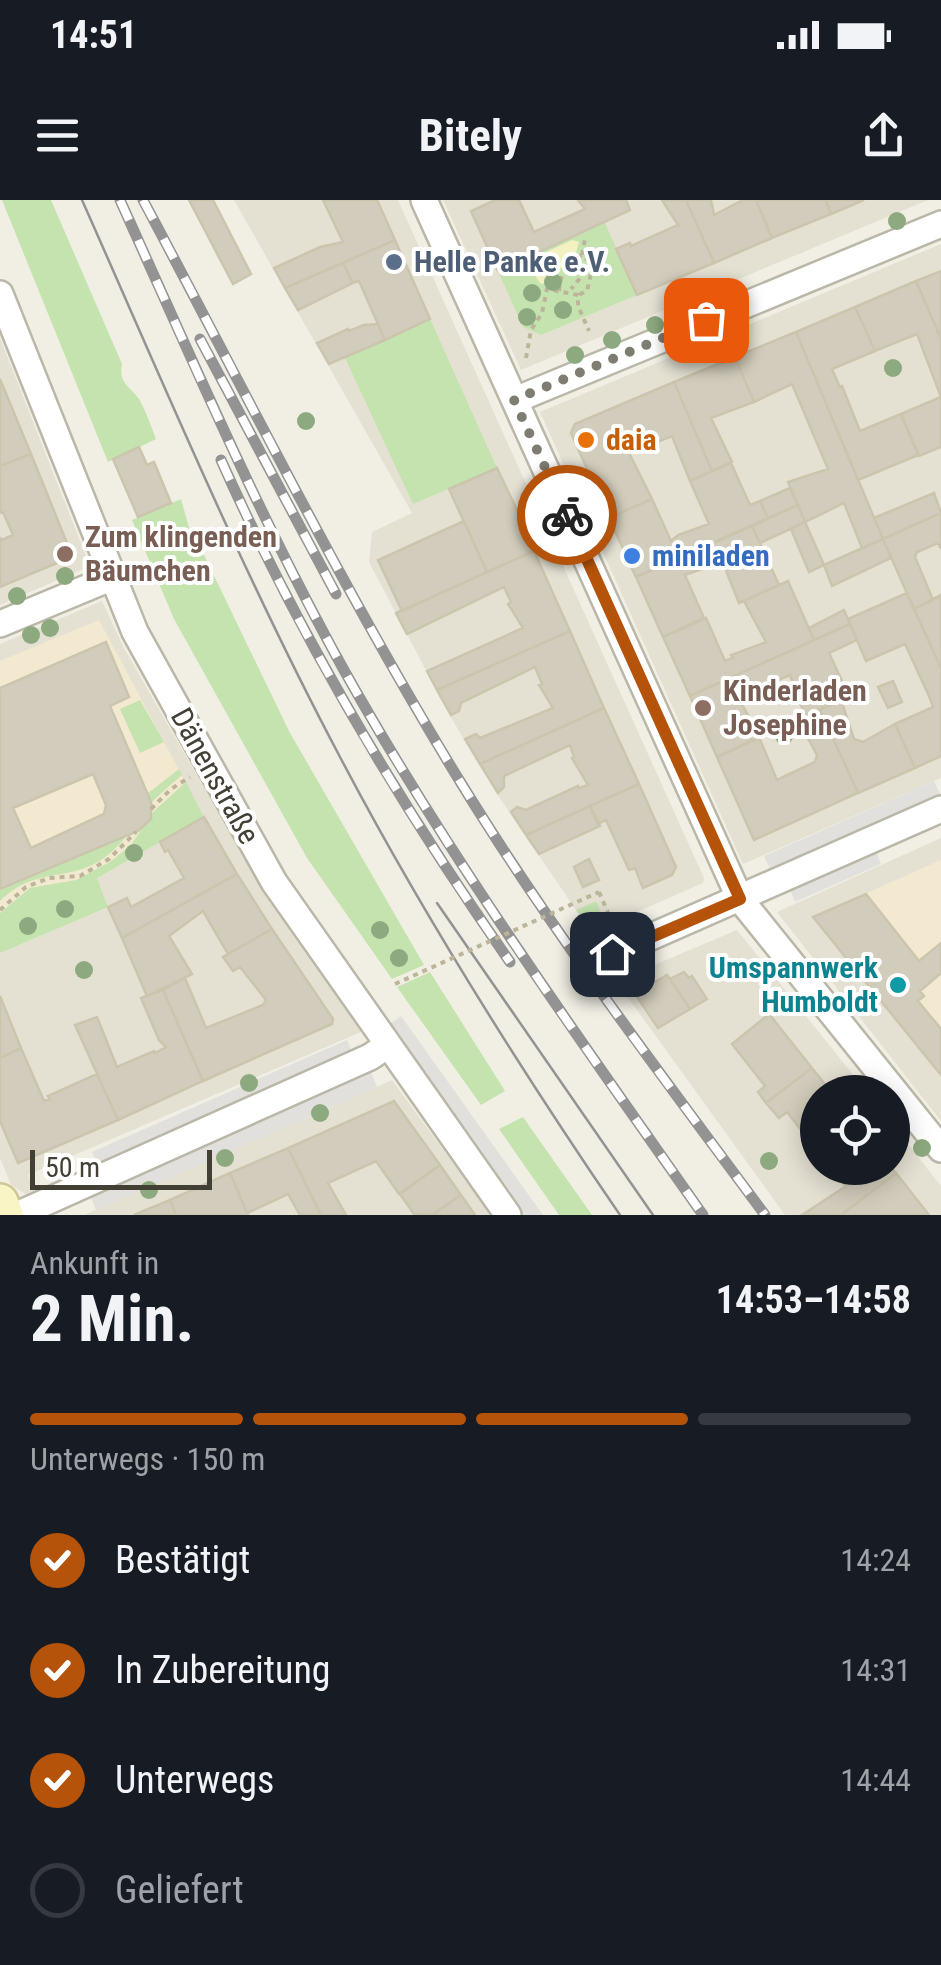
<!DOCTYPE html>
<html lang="de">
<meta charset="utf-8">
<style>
:root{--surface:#171b24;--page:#20242c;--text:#f1f3f6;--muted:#9ea1a6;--line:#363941;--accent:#b45309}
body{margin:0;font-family:"Roboto Condensed",sans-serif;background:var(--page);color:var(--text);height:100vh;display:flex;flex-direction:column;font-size:38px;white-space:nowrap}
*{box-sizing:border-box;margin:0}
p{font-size:32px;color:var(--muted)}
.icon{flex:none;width:55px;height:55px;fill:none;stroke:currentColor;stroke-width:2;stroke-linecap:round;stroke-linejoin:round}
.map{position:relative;height:1015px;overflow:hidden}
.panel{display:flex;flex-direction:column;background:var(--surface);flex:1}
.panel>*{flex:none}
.fabs{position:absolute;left:800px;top:875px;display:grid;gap:20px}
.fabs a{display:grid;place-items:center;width:110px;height:110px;border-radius:50%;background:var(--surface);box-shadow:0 5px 25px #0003;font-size:50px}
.scale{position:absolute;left:30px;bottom:25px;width:182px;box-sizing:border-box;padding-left:10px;border:5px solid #423f35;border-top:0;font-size:28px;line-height:35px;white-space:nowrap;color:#423f35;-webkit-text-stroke:8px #fff;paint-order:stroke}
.pin{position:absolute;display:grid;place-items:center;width:85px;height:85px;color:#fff;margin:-42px;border-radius:20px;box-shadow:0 5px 15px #0006}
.courier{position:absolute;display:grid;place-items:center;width:100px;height:100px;margin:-50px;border:8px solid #b45309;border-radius:50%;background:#fff;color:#222;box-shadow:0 2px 12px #0007}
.headline em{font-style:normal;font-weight:700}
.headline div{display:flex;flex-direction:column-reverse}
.headline{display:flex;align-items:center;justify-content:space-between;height:170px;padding:0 30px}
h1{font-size:65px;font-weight:700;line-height:75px}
.bar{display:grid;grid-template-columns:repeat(4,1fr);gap:15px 10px;align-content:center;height:120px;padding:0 30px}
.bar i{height:12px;border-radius:8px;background:var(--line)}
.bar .active{background:var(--accent)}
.bar p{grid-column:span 4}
ol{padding:0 30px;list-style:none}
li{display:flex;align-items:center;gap:30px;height:110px}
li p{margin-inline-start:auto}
li .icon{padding:10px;border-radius:50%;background:var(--accent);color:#fff;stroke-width:4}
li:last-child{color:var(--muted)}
li i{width:55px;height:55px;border:5px solid var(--line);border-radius:50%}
.status{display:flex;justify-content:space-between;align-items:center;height:70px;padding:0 50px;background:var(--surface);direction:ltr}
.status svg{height:28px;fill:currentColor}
header{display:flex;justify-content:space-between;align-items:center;height:130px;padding:0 30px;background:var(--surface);font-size:45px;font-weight:700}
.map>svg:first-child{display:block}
</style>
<div class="status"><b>14:51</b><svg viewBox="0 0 49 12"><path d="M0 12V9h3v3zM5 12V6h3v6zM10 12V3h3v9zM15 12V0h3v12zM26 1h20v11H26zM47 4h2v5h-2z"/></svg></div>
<header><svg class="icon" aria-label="menu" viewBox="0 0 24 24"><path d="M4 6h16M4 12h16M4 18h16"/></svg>Bitely<svg class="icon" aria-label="share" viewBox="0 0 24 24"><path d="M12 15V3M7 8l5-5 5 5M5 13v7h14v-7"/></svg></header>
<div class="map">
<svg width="941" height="1015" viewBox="0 0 941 1015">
<rect width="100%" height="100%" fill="#f1efe4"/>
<!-- residential -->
<path fill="#e4e1d3" d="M234,0H398L704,678L703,683L591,732L495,591L450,516L369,362L372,332L412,313Z
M443,0H928L521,170Z
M941,44V578L743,664L540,212Z
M0,138L90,366L0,405Z
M102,401L124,448L259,684L361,832L28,975L35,991L27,995L11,985L0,958V444Z
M941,638V921L777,712Z
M737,730L867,892H818V968H892L893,925L941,986V1015H785L616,781Z
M392,880L491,1015H84L377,887Z"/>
<!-- commercial -->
<path fill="#f2e9d0" d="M99,420L204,617L97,678L108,707L0,753V461Z
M941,660V876L813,717Z"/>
<!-- green -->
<path fill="#c4e3af" d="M2,0H51L122,164C118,183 130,186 139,199C146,211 151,226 156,239L108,262Z
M605,23L637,95L541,135L523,127L498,71Z
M430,119L497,268L413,304L345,158Z
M181,299L195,349L204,355L290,533L424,765L392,779L307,658L174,419L132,320Z
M140,500L164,542L140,553L120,509Z
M179,569L182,575C168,587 153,599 142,614C129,632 121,647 101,660C67,682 33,667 0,701V689L138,601Z
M186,582L204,617L97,678L108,707L0,753V713L30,688L76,680L110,662L131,645L154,611Z
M596,701L611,736L600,745L614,766L619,762L627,778L640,791L628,798L583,736L590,731L576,710Z
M430,772L505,891L481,905L397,787Z
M523,917L592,1015H559L499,929Z"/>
<!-- sand -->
<path fill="#f3f0c2" d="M572,40L579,42L576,53L546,83L541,84L532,72L520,71L516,66Z"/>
<!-- parking -->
<path fill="#e2e0dc" d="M934,581L941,596L771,671L764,656Z
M875,649L881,664L795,702L789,687Z
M401,816L543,1015H522L387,826Z
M347,840L353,855L99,967L92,952Z
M371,872L377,887L96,1010L90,995Z"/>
<!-- building -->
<path fill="#d1ccbb" stroke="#ccc5ae" stroke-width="2.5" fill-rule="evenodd" d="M189,0H213L251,74L233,84Z
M323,0H377L395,40L285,88L274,68L320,47L343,42Z
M495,0H519L534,32L585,9L578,0H626L630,10L498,71L471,11Z
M662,0H686L714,63L637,95L616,49L630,43L631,46L678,25Z
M686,0H711L714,15L743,0H756L772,38L714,63Z
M756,0H826L831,14L772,38Z
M826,0H864L831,14Z
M395,40L430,119L385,140L359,81L353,83L343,63Z
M343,63L353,83L298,110L285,88Z
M941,71V139L916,81Z
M916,81L941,139V247L919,256L901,214L941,197L917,134L875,151L855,107Z
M855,107L875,151L832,169L840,187L842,186L860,231L901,214L918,255L858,280L796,132Z
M378,124L385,140L329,164L317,143L348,129L349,131L364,125Z
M796,132L883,339L862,348L844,303L805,322L788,282L828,269L792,184L754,202L735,157Z
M735,157L754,202L711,218L732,262L712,271L674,182Z
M0,179L31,254L0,266Z
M674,182L712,271L690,281L672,236L629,253L652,299L609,318L571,233L575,224Z
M139,247L147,265L154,262L171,303L138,317L113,259Z
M31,254L71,353L69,358L0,387V338L2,340L13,335L3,312L0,313V266Z
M731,263L750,305L760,301L768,318L636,377L609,318L652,299L671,341L678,335L709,324L690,281Z
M497,268L536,350L487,372L449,289Z
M790,288L798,305L768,318L760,301Z
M934,293L941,313L883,339L874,318Z
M798,305L805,322L760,343L752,326Z
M941,313V349L938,343L917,352L915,357L933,400L914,409L883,339Z
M464,321L487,372L402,411L378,360Z
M805,322L824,365L809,372L791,329Z
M752,326L779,385L739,403L721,358L708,367L685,375L704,418L663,437L636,377Z
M883,339L891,358L832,386L824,365Z
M534,351L570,431L437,490L427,471L523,428L508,404L511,402L504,387L407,434L396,413Z
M788,381L814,440L690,496L663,437L706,418L725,461L733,458L731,455L766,442L744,401Z
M907,393L941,468V556L915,568L895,524L933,507L929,496L905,444L866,461L848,419Z
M941,395V468L914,409Z
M844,410L850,424L814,440L809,428Z
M850,424L857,440L829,453L849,496L805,516L790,475L745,495L741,503L761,537L717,557L690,496Z
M570,431L604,508L480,564L465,539L476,534L480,538L553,508L539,485L542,484L535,467L461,503L459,511L451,515L437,490Z
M106,442L129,497L110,506L151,602V619L138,631L0,689V488ZM93,574L106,605L104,614L31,648L13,608Z
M893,481L902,502L888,508L878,487Z
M841,500L854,539L863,542L895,524L915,568L858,593L820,510Z
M604,508L639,584L526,635L511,612L517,607L526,610L578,586L579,588L588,585L572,558L574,557L570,545L504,576V587L498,593L480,564Z
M820,510L858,593L754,640L717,557L759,537L777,580L785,576L815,562L817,555L798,520Z
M639,584L676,667L672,675L643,688L635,668L629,670L606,620L598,624L590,606Z
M590,606L600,626L539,654L526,635Z
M204,617L237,674L122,738L108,707L127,698L131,707L184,678L168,650L165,652L160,642Z
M589,659L599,680L583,687L574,667Z
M237,674L272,729L228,754L203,711L169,736L192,774L147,796L122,738Z
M866,694L919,761L941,743V773L920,791L924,796L918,801L941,829V875L813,717Z
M272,729L333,819L332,824L203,881L163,790L185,778L206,828L263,805L266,800L240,767L233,771L223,757Z
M684,772L689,778L692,776L707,799L690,809L670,779Z
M667,775L690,809L658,828L635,794Z
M163,790L203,881L118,920L75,825L97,817L117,867L154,851L155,853L166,847L159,840L141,798Z
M0,796L21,848L0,858Z
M769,814L812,868L766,903L758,892L765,886L732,844Z
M21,848L44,901L50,899L48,896L97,874L118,920L18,963L0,921V858Z
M812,868L831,892H818L816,949L787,912L779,918L766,903Z
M394,901L440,965L399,994L376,961L328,983L346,1015H321L288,948Z
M288,948L321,1015H300L288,994L247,1013L230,973Z
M440,965L461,995L432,1015L414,1014L400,994Z
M829,968H891L896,973L841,1015H802L846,986Z
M230,973L248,1015H176L170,1000Z
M896,973L929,1015H841Z
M461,995L475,1015H432Z
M170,1000L176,1015H134Z"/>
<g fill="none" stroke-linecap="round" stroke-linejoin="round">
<defs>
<path id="street" d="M424,0L740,699L941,949
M0,94L135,432L274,682L508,1015
M515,200L941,24
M0,424L113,377
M612,754L941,609
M17,1015L370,857L388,845"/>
<path id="secondary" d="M0,1002L5,1015"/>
</defs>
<!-- street casing -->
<use href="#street" stroke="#bbb7a8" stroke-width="30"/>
<!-- secondary casing -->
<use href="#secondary" stroke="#cec797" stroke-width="40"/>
<!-- path -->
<path stroke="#bcb59a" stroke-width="4" stroke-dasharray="5 5" stroke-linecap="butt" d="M582,55L585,39
M571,62L581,77L571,89
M559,91C561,73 566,62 582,55L593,65L587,91L578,95
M526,158L531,130L542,113L547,89L578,95V106L589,131
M151,609L171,589L190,577
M599,692L614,726
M0,710L26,687L49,678L80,676L109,659L136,632"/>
<!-- street -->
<use href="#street" stroke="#fff" stroke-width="25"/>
<!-- secondary -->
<use href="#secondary" stroke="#faf5c5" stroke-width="35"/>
<!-- tram -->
<path stroke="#939393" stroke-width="2.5" d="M82,0C165,187 244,376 340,557C423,715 519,867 620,1015
M437,703L653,1015"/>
<defs>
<path id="rail" d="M120,0C192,159 260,319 345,472C451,661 579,838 703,1015
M143,0C247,195 345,394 461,583C553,733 660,873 765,1015
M200,139L336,394
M221,260C300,437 399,603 510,762"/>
</defs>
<!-- rail casing -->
<use href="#rail" stroke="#939393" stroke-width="11"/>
<!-- rail -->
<use href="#rail" stroke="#fff" stroke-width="8" stroke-dasharray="22" stroke-linecap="butt"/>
<!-- path-bridge -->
<path stroke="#bcb59a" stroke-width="4" stroke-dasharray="5 5" stroke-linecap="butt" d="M395,784L599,692"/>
</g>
<!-- trees -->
<g fill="#8da97f">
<circle cx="897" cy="21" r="9"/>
<circle cx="553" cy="82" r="9"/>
<circle cx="532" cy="93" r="9"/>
<circle cx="686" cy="109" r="9"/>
<circle cx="563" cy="110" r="9"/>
<circle cx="527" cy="117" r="9"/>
<circle cx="655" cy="125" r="9"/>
<circle cx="612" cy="140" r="9"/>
<circle cx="575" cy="155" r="9"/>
<circle cx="893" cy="168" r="9"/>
<circle cx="306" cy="221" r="9"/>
<circle cx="65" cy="376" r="9"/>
<circle cx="17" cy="396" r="9"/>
<circle cx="50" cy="428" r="9"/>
<circle cx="31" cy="435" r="9"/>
<circle cx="784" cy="536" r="9"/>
<circle cx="134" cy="653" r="9"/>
<circle cx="65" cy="709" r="9"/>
<circle cx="28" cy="726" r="9"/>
<circle cx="380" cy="730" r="9"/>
<circle cx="399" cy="758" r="9"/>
<circle cx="84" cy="770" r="9"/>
<circle cx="249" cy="883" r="9"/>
<circle cx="320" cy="913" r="9"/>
<circle cx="922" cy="948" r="9"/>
<circle cx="225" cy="958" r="9"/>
<circle cx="769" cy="961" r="9"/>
<circle cx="149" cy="990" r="9"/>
</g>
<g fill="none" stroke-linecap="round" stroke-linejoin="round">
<!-- done -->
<path stroke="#7f7d72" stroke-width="10" stroke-dasharray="0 18" d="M567,315L514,200L706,120"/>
<!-- route -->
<path stroke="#b45309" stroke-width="12" d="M567,315L740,699L612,754"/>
</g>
<!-- markers -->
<circle fill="#5c6f8a" stroke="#fff" stroke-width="4" cx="394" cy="62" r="10"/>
<circle fill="#e8710a" stroke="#fff" stroke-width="4" cx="586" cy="240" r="10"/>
<g fill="#8d6e63" stroke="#fff" stroke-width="4">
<circle cx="65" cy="354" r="10"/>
<circle cx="703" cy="508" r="10"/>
</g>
<circle fill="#3f7fe0" stroke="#fff" stroke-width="4" cx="632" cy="356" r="10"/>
<circle fill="#0f9aa8" stroke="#fff" stroke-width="4" cx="898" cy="785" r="10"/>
<g text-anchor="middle" stroke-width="8" stroke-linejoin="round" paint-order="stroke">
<!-- service labels -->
<g font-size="30" font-weight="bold" fill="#4e5e75" stroke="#fff" text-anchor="start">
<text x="414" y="72">Helle Panke e.V.</text>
</g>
<!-- food labels -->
<g font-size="30" font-weight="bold" fill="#c56008" stroke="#fff" text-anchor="start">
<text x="606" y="250">daia</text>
</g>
<!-- education labels -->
<g font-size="30" font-weight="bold" fill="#785e54" stroke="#fff" text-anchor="start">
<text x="85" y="347">Zum klingenden<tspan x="85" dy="34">Bäumchen</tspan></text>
<text x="723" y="501">Kinderladen<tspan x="723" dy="34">Josephine</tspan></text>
</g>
<!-- shop labels -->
<g font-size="30" font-weight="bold" fill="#366cbe" stroke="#fff" text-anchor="start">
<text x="652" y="366">miniladen</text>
</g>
<!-- street labels -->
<g font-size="30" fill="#423f35" stroke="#fff">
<text transform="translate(215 576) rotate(61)" y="10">Dänenstraße</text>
</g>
<!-- culture labels -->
<g font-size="30" font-weight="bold" fill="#0d838f" stroke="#fff" text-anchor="end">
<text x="878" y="778">Umspannwerk<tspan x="878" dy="34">Humboldt</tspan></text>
</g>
</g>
</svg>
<div class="fabs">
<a><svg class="icon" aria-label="locate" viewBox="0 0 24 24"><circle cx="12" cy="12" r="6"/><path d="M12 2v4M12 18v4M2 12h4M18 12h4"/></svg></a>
</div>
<div class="scale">50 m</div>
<div class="pin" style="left:706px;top:120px;background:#ea580c"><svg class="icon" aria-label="bag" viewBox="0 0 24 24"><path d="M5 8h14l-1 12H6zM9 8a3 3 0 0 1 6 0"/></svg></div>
<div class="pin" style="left:612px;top:754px;background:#1f2937"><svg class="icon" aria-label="home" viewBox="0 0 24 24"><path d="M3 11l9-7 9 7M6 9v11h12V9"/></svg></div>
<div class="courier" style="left:567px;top:315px"><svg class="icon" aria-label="bike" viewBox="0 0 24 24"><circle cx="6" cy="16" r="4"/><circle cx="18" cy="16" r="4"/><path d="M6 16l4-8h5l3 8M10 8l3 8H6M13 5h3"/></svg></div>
</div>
<section class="panel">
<div class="headline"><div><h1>2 Min.</h1><p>Ankunft in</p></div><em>14:53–14:58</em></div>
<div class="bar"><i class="active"></i><i class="active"></i><i class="active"></i><i></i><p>Unterwegs · 150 m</p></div>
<ol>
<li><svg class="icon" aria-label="check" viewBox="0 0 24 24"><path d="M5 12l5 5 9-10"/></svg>Bestätigt<p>14:24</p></li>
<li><svg class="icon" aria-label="check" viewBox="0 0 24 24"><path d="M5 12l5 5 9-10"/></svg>In Zubereitung<p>14:31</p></li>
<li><svg class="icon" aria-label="check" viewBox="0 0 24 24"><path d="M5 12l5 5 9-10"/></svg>Unterwegs<p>14:44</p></li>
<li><i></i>Geliefert</li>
</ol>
</section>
